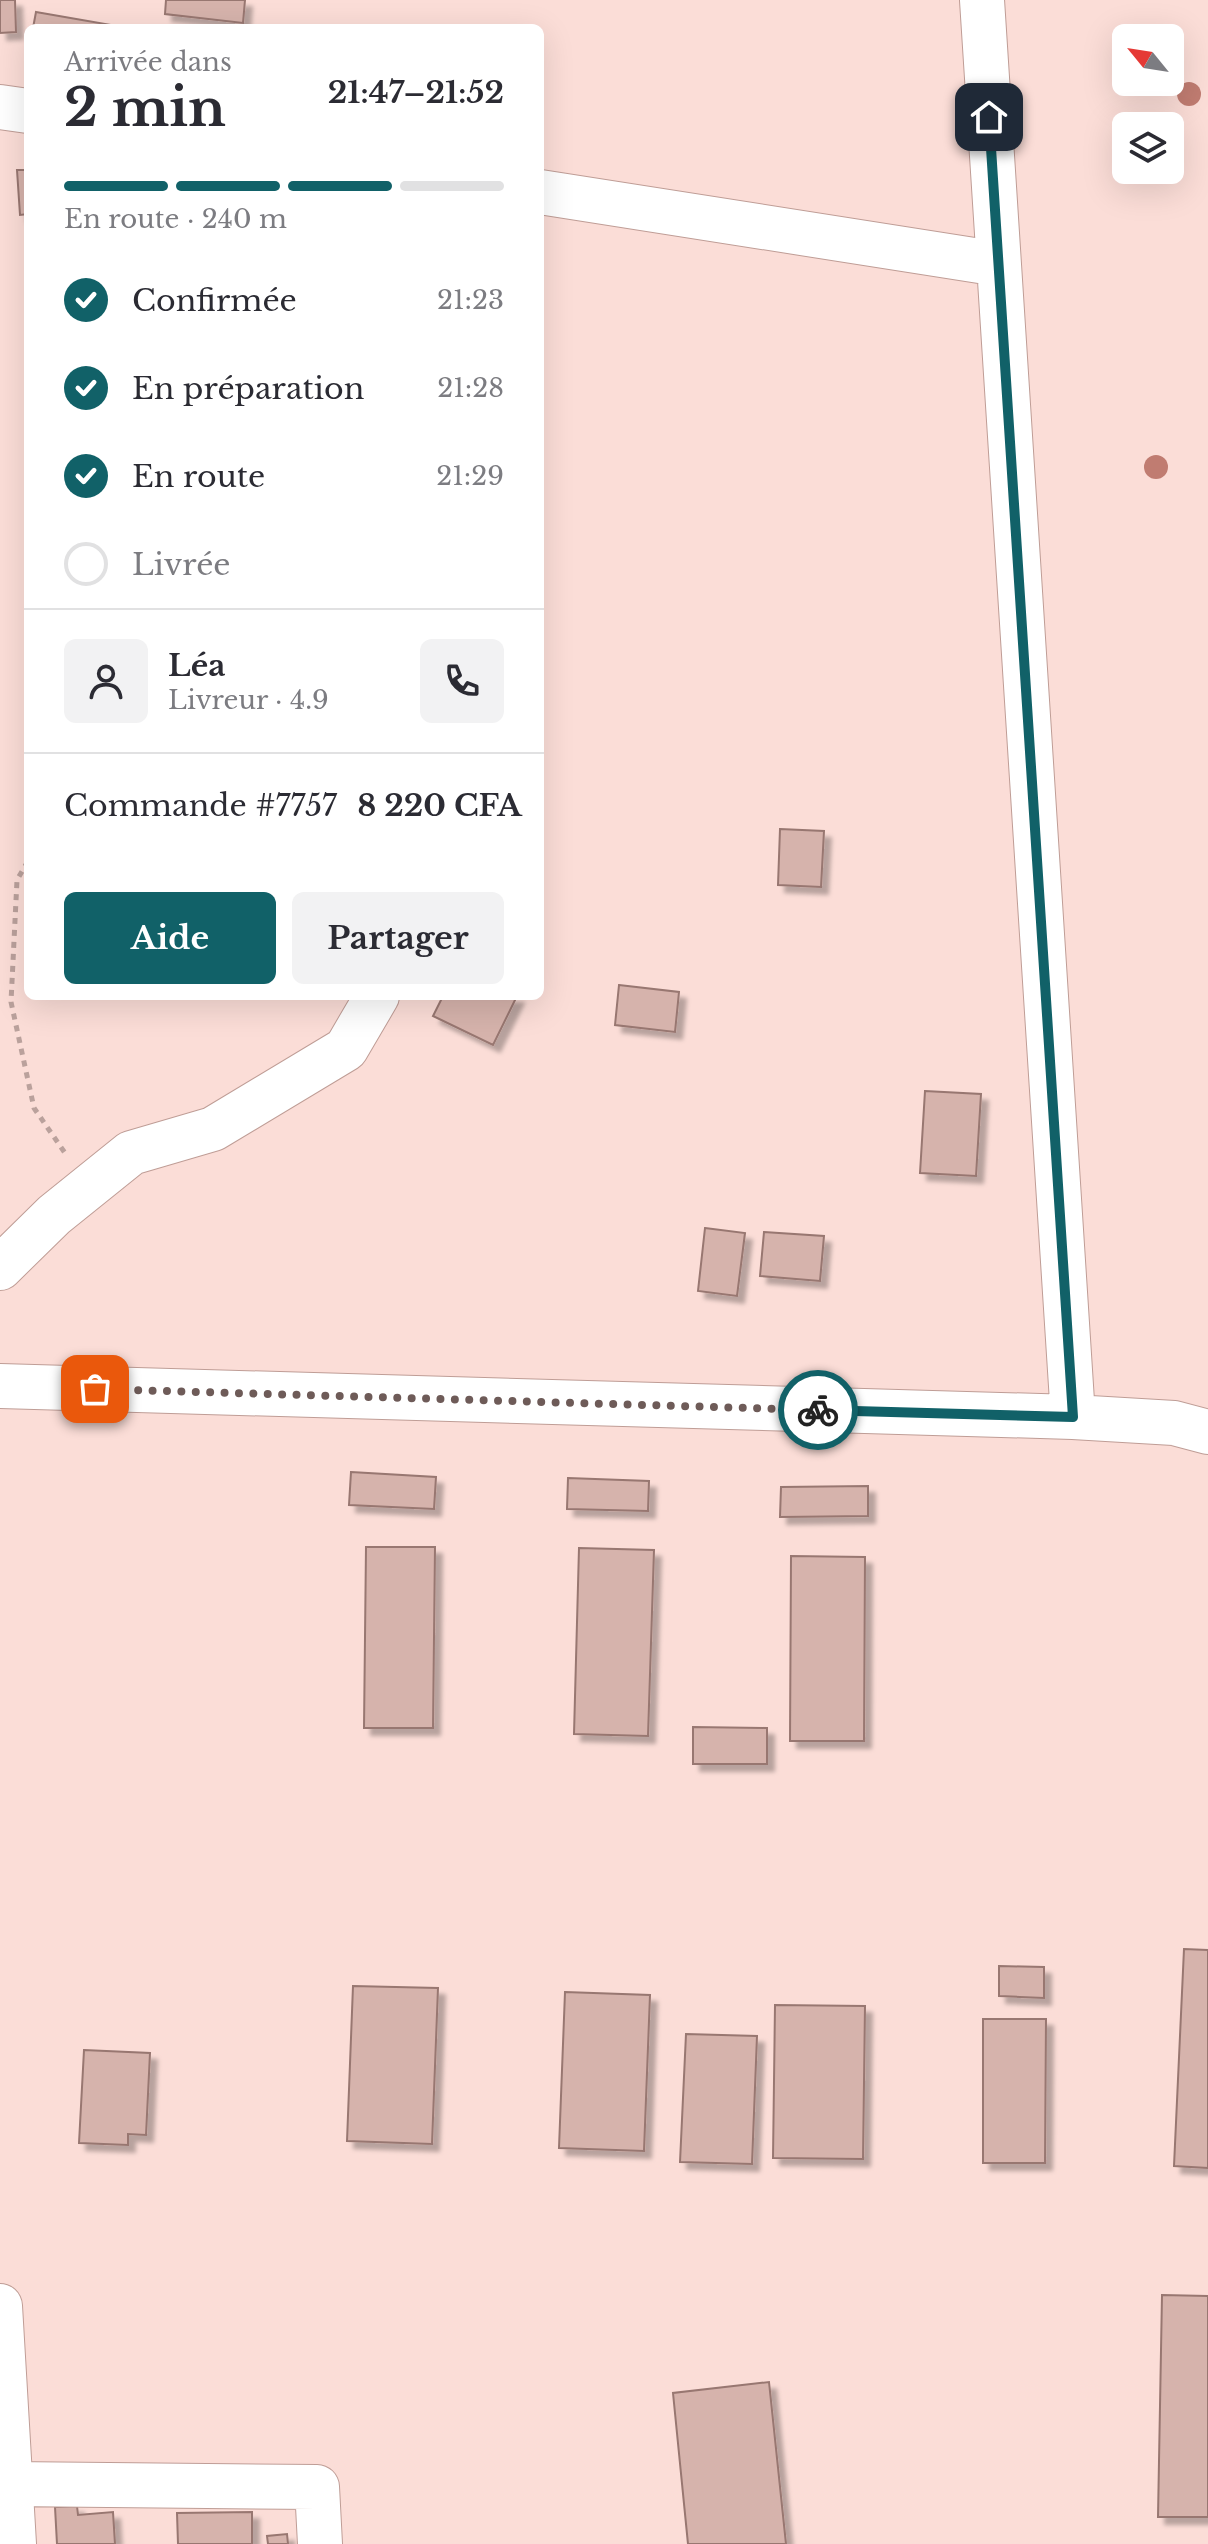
<!DOCTYPE html>
<html lang="fr">
<meta charset="utf-8">
<style>
:root{--surface:#fff;--page:#f2f2f3;--text:#2b2b33;--muted:#7c7c81;--line:#e1e1e2;--accent:#116168}
body{margin:0;font-family:"Libre Baskerville",serif;background:var(--page);color:var(--text);height:100vh;display:flex;flex-direction:column;font-size:30px;white-space:nowrap}
*{box-sizing:border-box;margin:0}
p{font-size:26px;color:var(--muted)}
.icon{flex:none;width:44px;height:44px;fill:none;stroke:currentColor;stroke-width:2;stroke-linecap:round;stroke-linejoin:round}
.map{position:relative;flex:1;overflow:hidden}
.panel{position:absolute;left:24px;top:24px;width:520px;height:976px;display:flex;flex-direction:column;background:var(--surface);border-radius:12px;box-shadow:0 8px 32px #0002}
.panel>*{flex:none}
.needle{width:52px;rotate:300deg}
.tools{position:absolute;left:1112px;top:24px;display:grid;gap:16px}
.tools a{display:grid;place-items:center;width:72px;height:72px;border-radius:12px;background:var(--surface);box-shadow:0 8px 32px #0002;font-size:40px}
.pin{position:absolute;display:grid;place-items:center;width:68px;height:68px;color:#fff;margin:-34px;border-radius:16px;box-shadow:0 4px 12px #0006}
.courier{position:absolute;display:grid;place-items:center;width:80px;height:80px;margin:-40px;border:6px solid #116168;border-radius:50%;background:#fff;color:#222;box-shadow:0 2px 10px #0007}
.overview em{font-style:normal;font-weight:800}
.overview div{display:flex;flex-direction:column-reverse}
.overview{display:flex;align-items:center;justify-content:space-between;height:136px;padding:0 40px}
h1{font-size:52px;font-weight:800;line-height:60px}
.bar{display:grid;grid-template-columns:repeat(4,1fr);gap:12px 8px;align-content:center;height:96px;padding:0 40px}
.bar i{height:10px;border-radius:6px;background:var(--line)}
.bar .active{background:var(--accent)}
.bar p{grid-column:span 4}
.line{display:flex;align-items:center;gap:20px;padding:0 40px;border-top:2px solid var(--line)}
.line div{flex:1}
.round{display:grid;place-items:center;flex:none;width:84px;height:84px;border-radius:12px;background:var(--page)}
ol{padding:0 40px;list-style:none}
li{display:flex;align-items:center;gap:24px;height:88px}
li p{margin-inline-start:auto}
li .icon{padding:8px;border-radius:50%;background:var(--accent);color:#fff;stroke-width:4}
li:last-child{color:var(--muted)}
li i{width:44px;height:44px;border:4px solid var(--line);border-radius:50%}
.cta{display:flex;gap:16px;margin-top:auto;padding:16px 40px}
.cta a{flex:1;height:92px;border-radius:12px;background:var(--accent);color:#fff;font-size:32px;font-weight:800;line-height:92px;text-align:center}
.cta a+a{background:var(--page);color:var(--text)}
.map>svg:first-child{display:block}
</style>
<div class="map">
<svg width="1208" height="2544" viewBox="0 0 1208 2544">
<defs>
<filter id="shadow"><feDropShadow dx="7" dy="7" stdDeviation="2" flood-color="#0004"/></filter>
</defs>
<rect width="100%" height="100%" fill="#fbddd7"/>
<!-- building -->
<path fill="#d6b3ac" stroke="#987771" stroke-width="2" filter="url(#shadow)" d="M0,0H15L16,32L0,33Z
M166,0H245L243,23L165,14Z
M36,12L111,25L110,28H33Z
M17,170H28V214L20,215Z
M780,829L824,831L821,887L778,885Z
M619,985L679,992L675,1032L615,1025Z
M443,996H517L493,1045L433,1016Z
M925,1091L981,1094L976,1176L920,1173Z
M705,1228L745,1233L737,1296L698,1291Z
M764,1232L824,1236L820,1281L760,1276Z
M351,1472L436,1477L434,1509L349,1505Z
M568,1478L649,1481L648,1511L567,1509Z
M868,1486V1516L780,1517L781,1487Z
M366,1547H435L433,1728H364Z
M579,1548L654,1550L648,1736L574,1734Z
M791,1556L865,1557L864,1741H790Z
M693,1727L767,1728V1764H693Z
M1184,1949L1208,1950V2168L1174,2166Z
M999,1966L1044,1967V1998L999,1996Z
M353,1986L438,1988L432,2144L347,2141Z
M565,1992L650,1995L644,2151L559,2148Z
M775,2005L865,2006L863,2159L773,2158Z
M983,2019H1046L1045,2163H983Z
M686,2034L757,2036L752,2164L680,2162Z
M84,2050L150,2053L146,2135L128,2134V2145L79,2143Z
M1162,2295L1208,2296V2517H1158Z
M769,2382L786,2544H688L673,2393Z
M77,2506L78,2515L113,2512L115,2544H57L55,2507Z
M252,2512V2544H178L177,2513Z
M287,2534L288,2544H268L267,2536Z"/>
<g fill="none" stroke-linecap="round" stroke-linejoin="round">
<defs>
<path id="minor" d="M982,0L1073,1417
M0,107L28,111
M540,192L999,264
M0,1268L54,1215L131,1153L213,1129L346,1049L377,996
M0,1386L1073,1417L1174,1423L1208,1432
M0,2306L14,2544
M10,2484L317,2487L320,2544"/>
</defs>
<!-- minor casing -->
<use href="#minor" stroke="#bf9d96" stroke-width="46"/>
<!-- path -->
<path stroke="#baa19c" stroke-width="5" stroke-dasharray="6 6" stroke-linecap="butt" d="M28,861L17,880L11,1002L34,1108L65,1153"/>
<!-- minor -->
<use href="#minor" stroke="#fff" stroke-width="44"/>
</g>
<!-- trees -->
<g fill="#c07c71">
<circle cx="1189" cy="94" r="12"/>
<circle cx="1156" cy="467" r="12"/>
</g>
<g fill="none" stroke-linecap="round" stroke-linejoin="round">
<!-- done -->
<path stroke="#6e5b58" stroke-width="8" stroke-dasharray="0 14.4" d="M95,1389L818,1410"/>
<!-- route -->
<path stroke="#116168" stroke-width="10" d="M818,1410L1073,1417L989,117"/>
</g>
</svg>
<div class="tools">
<a><svg class="needle" viewBox="-14 -14 28 28"><path d="M0-13l5 13h-10z" fill="#e53935"/><path d="M0 13l5-13h-10z" fill="#7c7c81"/></svg></a>
<a><svg class="icon" aria-label="layers" viewBox="0 0 24 24"><path d="M12 4l9 5-9 5-9-5zM3 14l9 5 9-5"/></svg></a>
</div>
<div class="pin" style="left:95px;top:1389px;background:#ea580c"><svg class="icon" aria-label="bag" viewBox="0 0 24 24"><path d="M5 8h14l-1 12H6zM9 8a3 3 0 0 1 6 0"/></svg></div>
<div class="pin" style="left:989px;top:117px;background:#1f2937"><svg class="icon" aria-label="home" viewBox="0 0 24 24"><path d="M3 11l9-7 9 7M6 9v11h12V9"/></svg></div>
<div class="courier" style="left:818px;top:1410px"><svg class="icon" aria-label="bike" viewBox="0 0 24 24"><circle cx="6" cy="16" r="4"/><circle cx="18" cy="16" r="4"/><path d="M6 16l4-8h5l3 8M10 8l3 8H6M13 5h3"/></svg></div>
<section class="panel">
<div class="overview"><div><h1>2 min</h1><p>Arrivée dans</p></div><em>21:47–21:52</em></div>
<div class="bar"><i class="active"></i><i class="active"></i><i class="active"></i><i></i><p>En route · 240 m</p></div>
<ol>
<li><svg class="icon" aria-label="check" viewBox="0 0 24 24"><path d="M5 12l5 5 9-10"/></svg>Confirmée<p>21:23</p></li>
<li><svg class="icon" aria-label="check" viewBox="0 0 24 24"><path d="M5 12l5 5 9-10"/></svg>En préparation<p>21:28</p></li>
<li><svg class="icon" aria-label="check" viewBox="0 0 24 24"><path d="M5 12l5 5 9-10"/></svg>En route<p>21:29</p></li>
<li><i></i>Livrée</li>
</ol>
<div class="line" style="height:144px"><a class="round"><svg class="icon" aria-label="person" viewBox="0 0 24 24"><circle cx="12" cy="8" r="4"/><path d="M4 21q1-7 8-7t8 7"/></svg></a><div><b>Léa</b><p>Livreur · 4.9</p></div><a class="round"><svg class="icon" aria-label="phone" viewBox="0 0 24 24"><path d="M5 4h4l2 5-3 2q2 4 5 5l2-3 5 2v4C11 20 4 13 5 4z"/></svg></a></div>
<div class="line" style="height:104px"><div>Commande #7757</div><b>8 220 CFA</b></div>
<div class="cta"><a>Aide</a><a>Partager</a></div>
</section>
</div>
